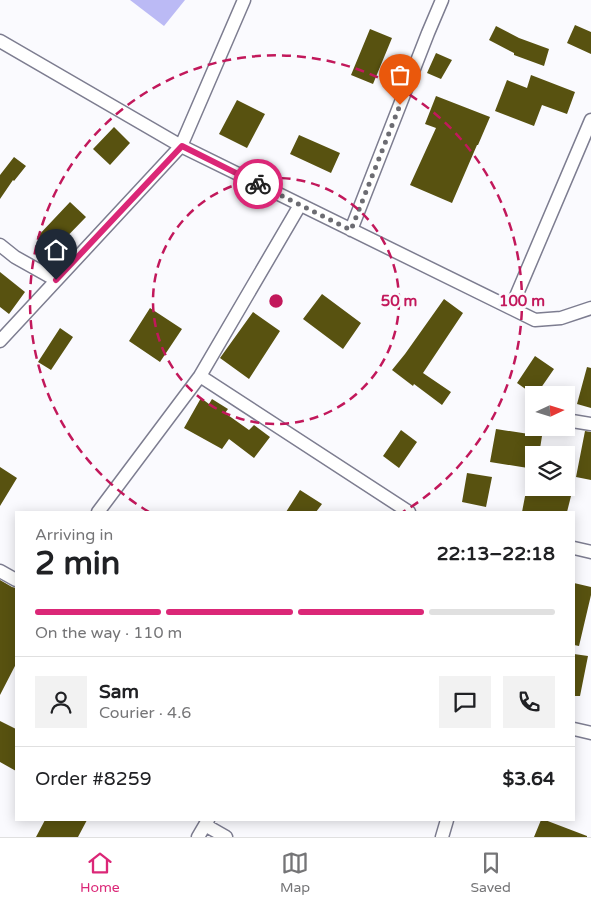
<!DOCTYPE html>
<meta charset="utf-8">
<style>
:root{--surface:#fff;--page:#f2f2f2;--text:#202124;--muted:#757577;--line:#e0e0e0;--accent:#db2777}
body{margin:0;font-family:"Varela Round",sans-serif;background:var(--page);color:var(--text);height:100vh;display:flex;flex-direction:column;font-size:19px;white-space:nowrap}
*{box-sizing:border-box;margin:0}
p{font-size:16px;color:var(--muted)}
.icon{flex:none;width:28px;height:28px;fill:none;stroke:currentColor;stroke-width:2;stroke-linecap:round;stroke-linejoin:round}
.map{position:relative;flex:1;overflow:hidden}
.details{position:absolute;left:15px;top:511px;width:560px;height:310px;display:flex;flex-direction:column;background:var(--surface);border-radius:0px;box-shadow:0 2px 12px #0003}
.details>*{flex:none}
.needle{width:32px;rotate:86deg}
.fabs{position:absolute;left:525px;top:386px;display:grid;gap:10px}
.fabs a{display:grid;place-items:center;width:50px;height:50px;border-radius:0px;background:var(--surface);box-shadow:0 2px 12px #0003;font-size:25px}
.pin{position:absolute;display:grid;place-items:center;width:42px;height:42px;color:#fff;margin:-51px -21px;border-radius:50% 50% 50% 0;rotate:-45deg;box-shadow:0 0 5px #0007}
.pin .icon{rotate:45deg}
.courier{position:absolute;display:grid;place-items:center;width:50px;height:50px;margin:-25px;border:4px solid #db2777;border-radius:50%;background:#fff;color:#222;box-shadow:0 1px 6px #0007}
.overview em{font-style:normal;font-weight:800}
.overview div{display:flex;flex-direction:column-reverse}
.overview{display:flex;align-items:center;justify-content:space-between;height:85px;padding:0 20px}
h1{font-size:32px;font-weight:800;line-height:38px}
.bar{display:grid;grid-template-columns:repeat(4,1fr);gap:8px 5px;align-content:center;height:60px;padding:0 20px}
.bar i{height:6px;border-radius:4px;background:var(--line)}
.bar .active{background:var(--accent)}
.bar p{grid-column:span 4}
.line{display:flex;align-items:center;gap:12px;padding:0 20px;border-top:1px solid var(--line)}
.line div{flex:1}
.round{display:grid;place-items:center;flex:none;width:52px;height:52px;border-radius:0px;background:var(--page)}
.tab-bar{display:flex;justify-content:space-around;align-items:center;height:70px;border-top:1px solid var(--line);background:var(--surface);font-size:14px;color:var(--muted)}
.tab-bar a{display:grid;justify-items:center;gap:2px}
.tab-bar .active{color:var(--accent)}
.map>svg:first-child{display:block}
</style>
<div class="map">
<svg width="591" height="837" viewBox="0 0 591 837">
<rect width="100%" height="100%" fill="#fafafe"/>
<!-- forest -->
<path fill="#bbbaf5" d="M130,0H185L164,26Z"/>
<!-- building -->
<path fill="#585210" d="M575,25L591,32V54L567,43Z
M496,26L519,38L549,49L544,66L514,55V53L489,40Z
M370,29L392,38L373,84L351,75Z
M436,53L452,60L441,79L427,73Z
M531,75L575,92L567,114L542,105L534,126L495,111L507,80L527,88Z
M436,96L490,117L478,145H477L452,203L410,185L436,128L425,124Z
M237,100L265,114L247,148L219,134Z
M114,127L130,143L110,165L93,149Z
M299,135L340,153L331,173L290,154Z
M14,157L26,166L14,181L13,180L0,199V175Z
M70,202L86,217L52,252L37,237Z
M0,272L25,292L9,314L0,307Z
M322,294L361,323L343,349L303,319Z
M444,299L463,313L423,373L451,392L442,405L414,384L413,386L392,370L405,354Z
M150,308L182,329L160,362L129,341Z
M253,312L280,331L249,379L220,358Z
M60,328L73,337L51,370L38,362Z
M535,356L554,369L536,395H534L517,383Z
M587,367L591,368V408L577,404Z
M201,398L209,404L212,399L228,409L225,413L249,430L254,425L270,437L254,458L229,439L222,449L184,428Z
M496,429L542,436L539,455H534V469L490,462Z
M401,430L417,442L399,468L383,456Z
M585,431L591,432V480L576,477Z
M0,467L17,478L0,506Z
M467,473L492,477L486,507L462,502Z
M527,486L571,496L567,512H522Z
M300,490L322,504L316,512H286Z
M0,580L12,587L16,588V664L0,695Z
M574,583L591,587V595L579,646L574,645Z
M574,654L588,656L580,696H574Z
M0,721L16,729V771L0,762Z
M45,820H87L78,837H36Z
M541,820H545L587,836V837H534Z"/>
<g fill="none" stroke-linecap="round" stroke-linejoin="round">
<defs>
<path id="minor" d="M0,41L181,146L535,320L561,318L591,308
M351,230L428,33L442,0
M0,245L15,257L56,280
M511,308L591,120
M0,341L181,146L244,0
M200,376L409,512
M566,420L591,424
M98,512L200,376L300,205
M574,548L591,552
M0,571L16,580
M574,729L591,733
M205,825L226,837
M198,837L208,820
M442,837L447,820"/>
</defs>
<!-- minor casing -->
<use href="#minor" stroke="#7d7d90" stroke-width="15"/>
<!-- minor -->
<use href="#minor" stroke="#fff" stroke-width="12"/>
</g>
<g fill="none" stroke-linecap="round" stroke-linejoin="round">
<!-- done -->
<path stroke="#6c6c72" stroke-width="5" stroke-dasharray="0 9" d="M258,184L351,230L400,105"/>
<!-- route -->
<path stroke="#db2777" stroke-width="6" d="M56,280L182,146L258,184"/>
</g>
<!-- distance rings -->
<g fill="none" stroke="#c2185b" stroke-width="2.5" stroke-dasharray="9 6">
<circle cx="276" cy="301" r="123"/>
<path d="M149 512A246 246 0 1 1 403 512"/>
</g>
<circle cx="276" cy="301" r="8" fill="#c2185b" stroke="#fafafe" stroke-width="2.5"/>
<g font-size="15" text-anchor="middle" font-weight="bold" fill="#c2185b" stroke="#fafafe" stroke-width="5" stroke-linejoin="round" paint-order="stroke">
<text x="399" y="306">50 m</text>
<text x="522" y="306">100 m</text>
</g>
</svg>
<div class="fabs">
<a><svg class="needle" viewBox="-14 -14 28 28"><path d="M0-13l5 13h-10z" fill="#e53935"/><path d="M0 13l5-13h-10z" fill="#757577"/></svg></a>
<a><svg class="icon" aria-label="layers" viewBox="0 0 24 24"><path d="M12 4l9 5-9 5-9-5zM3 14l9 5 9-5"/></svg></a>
</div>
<div class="pin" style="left:400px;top:105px;background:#ea580c"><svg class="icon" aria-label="bag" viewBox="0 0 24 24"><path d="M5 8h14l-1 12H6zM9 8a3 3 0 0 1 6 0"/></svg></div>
<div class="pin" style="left:56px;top:280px;background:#1f2937"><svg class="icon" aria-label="home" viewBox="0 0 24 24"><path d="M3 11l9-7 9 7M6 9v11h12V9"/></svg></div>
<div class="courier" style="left:258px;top:184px"><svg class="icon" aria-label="bike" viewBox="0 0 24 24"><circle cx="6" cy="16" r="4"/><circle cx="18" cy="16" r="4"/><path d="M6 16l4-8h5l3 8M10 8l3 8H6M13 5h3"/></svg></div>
<section class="details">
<div class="overview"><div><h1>2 min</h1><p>Arriving in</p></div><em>22:13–22:18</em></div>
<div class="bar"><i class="active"></i><i class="active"></i><i class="active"></i><i></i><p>On the way · 110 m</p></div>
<div class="line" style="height:90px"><a class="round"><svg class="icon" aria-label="person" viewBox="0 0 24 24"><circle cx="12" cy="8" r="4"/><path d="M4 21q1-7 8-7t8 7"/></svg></a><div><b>Sam</b><p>Courier · 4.6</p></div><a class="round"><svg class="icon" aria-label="chat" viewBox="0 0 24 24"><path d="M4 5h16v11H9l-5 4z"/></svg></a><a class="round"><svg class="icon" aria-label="phone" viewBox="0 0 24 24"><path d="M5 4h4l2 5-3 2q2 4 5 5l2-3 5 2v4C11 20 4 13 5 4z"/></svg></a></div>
<div class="line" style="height:65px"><div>Order #8259</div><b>$3.64</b></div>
</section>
</div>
<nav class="tab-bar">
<a class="active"><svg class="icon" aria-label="home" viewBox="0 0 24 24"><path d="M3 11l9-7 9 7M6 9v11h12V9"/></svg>Home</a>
<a><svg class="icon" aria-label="map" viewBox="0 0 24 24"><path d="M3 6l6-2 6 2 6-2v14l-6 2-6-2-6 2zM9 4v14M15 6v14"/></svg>Map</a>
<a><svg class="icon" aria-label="saved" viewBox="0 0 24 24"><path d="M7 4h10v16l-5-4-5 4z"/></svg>Saved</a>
</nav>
